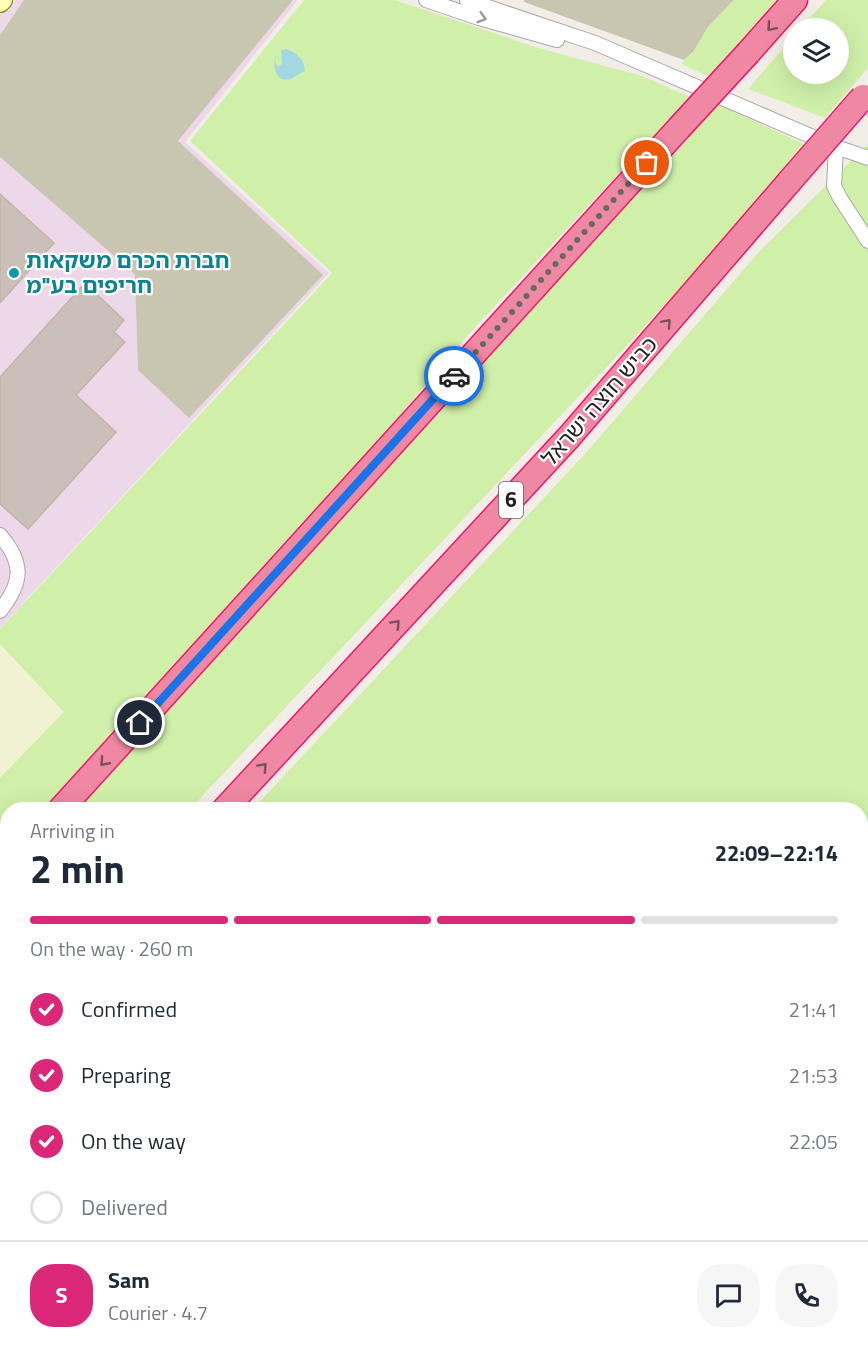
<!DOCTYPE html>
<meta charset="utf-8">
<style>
:root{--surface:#fff;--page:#f6f6f7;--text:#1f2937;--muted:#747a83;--line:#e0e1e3;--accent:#db2777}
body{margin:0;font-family:"Titillium Web","Noto Sans Hebrew",sans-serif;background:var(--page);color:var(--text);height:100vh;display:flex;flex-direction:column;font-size:22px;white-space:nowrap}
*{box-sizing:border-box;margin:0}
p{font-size:20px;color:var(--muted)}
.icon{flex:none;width:33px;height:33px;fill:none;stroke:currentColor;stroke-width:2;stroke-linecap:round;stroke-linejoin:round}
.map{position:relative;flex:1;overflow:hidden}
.drawer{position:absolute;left:0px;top:802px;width:868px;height:560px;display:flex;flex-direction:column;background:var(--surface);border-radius:24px 24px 0 0;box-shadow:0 6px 24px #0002}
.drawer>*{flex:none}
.buttons{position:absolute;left:783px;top:18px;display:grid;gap:12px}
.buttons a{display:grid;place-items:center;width:66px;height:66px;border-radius:50%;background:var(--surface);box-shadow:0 6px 24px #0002;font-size:30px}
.pin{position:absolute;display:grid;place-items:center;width:51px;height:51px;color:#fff;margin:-26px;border:3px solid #fff;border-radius:50%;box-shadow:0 2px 6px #0007}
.courier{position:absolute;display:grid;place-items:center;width:60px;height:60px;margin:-30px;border:4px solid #1a73e8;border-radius:50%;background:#fff;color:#222;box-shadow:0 2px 8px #0007}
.head em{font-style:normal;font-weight:700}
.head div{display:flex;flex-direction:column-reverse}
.head{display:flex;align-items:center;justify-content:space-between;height:102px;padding:0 30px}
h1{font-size:39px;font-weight:700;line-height:45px}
.bar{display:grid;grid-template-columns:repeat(4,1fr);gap:9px 6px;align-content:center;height:72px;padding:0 30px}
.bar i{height:8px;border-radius:4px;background:var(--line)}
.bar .selected{background:var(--accent)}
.bar p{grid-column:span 4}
.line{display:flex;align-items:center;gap:15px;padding:0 30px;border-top:2px solid var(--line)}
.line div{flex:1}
.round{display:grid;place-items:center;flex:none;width:63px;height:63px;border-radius:24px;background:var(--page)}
ol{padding:0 30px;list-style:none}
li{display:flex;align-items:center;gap:18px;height:66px}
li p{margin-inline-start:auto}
li .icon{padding:6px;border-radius:50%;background:var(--accent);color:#fff;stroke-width:4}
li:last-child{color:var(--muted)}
li i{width:33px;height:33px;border:3px solid var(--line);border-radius:50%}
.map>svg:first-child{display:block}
</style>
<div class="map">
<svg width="868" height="1361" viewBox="0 0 868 1361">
<rect width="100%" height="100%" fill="#f2ede7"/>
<!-- industrial -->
<path fill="#ecd8e9" d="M0,0H298L185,142L329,273L0,628Z"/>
<!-- construction -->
<path fill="#c8c6b1" d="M24,0H293L178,141L323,275L189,418L138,370L135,274L0,157V35Z
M524,0H734L708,27L694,51L684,60L524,2Z"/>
<!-- farmland -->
<path fill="#f1f2d1" d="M0,644L64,712L0,778Z"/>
<!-- grass -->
<path fill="#d0f0a9" d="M304,0H395L535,47L642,76L690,97L469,334L367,454L43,810H8L7,849L0,857V778L64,712L0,644V629L332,273L190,141Z
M734,0H785L714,79L681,64L694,51L708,27Z
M826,0H868V68L825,118L748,89L793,37L794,74H838V28H801Z
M712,102L813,148L189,810H77Z
M868,144V1361H0V1080L7,1072L8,1354H861V810H252L585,454L757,254Z
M7,888V1003L0,1011V896Z"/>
<!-- water -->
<path fill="#a3d8e3" d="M287,49C298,54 304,59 305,71C300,73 295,77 291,79C275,84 272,64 276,54L275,62L278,67L282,64L281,50Z"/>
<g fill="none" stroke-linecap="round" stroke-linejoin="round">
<!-- stream -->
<path stroke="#a3d8e3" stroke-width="4" d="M133,1361L135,1354
M648,1361L650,1354"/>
</g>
<!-- building -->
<path fill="#cabfb9" stroke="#c5b3a7" stroke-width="1.5" d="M0,194L54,243L0,303Z
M85,283L124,320L114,332L125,342L76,395L116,432L28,529L0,504V377Z"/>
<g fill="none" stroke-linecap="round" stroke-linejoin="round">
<defs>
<path id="street" d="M426,0L479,18L557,40
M467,0L595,43L836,147L868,158
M836,147L834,186L840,198L868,241
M0,535C24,563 23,582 0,611"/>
<path id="secondary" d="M0,2L2,0"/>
<path id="highway" d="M748,53L795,0
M60,810L679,128
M224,810L569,437L789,182
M0,876L8,868
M0,1052L8,1043"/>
</defs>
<!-- street casing -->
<use href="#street" stroke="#a8a8a8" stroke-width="16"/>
<!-- secondary casing -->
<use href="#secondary" stroke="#797f00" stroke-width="22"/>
<!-- highway casing -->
<use href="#highway" stroke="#ec186d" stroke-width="27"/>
<!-- street -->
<use href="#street" stroke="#fff" stroke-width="14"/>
<!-- secondary -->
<use href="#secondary" stroke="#fffeb7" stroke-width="20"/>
<!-- highway -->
<use href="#highway" stroke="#ef88a2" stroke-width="24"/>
<defs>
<path id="highway-bridge" d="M679,128L748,53
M789,182L863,97"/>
</defs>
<!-- highway-bridge casing -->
<use href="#highway-bridge" stroke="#ec186d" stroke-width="27" stroke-linecap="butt"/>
<!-- highway-bridge -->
<use href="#highway-bridge" stroke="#ef88a2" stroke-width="24"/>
</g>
<!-- one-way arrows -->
<defs><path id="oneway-chevron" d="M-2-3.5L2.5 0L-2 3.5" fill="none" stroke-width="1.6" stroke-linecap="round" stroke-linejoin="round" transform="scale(1.5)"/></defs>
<use stroke="#9b9b9b" href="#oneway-chevron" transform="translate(482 18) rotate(16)"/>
<g stroke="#7e4f5b">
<use href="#oneway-chevron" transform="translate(771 27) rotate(131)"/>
<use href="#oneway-chevron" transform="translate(667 323) rotate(-49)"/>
<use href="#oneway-chevron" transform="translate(396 624) rotate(-47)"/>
<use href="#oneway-chevron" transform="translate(104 762) rotate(132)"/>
<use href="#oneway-chevron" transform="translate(263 767) rotate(-47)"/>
</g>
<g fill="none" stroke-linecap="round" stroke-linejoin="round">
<!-- done -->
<path stroke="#6a6866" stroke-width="6" stroke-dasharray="0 10.8" d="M454,376L647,163"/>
<!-- route -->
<path stroke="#1a73e8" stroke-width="8" d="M140,723L454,376"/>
</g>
<!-- markers -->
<circle fill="#0f9aa8" stroke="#fff" stroke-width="2" cx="14" cy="273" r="6"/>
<g text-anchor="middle" stroke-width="4.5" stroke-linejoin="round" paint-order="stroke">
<!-- shield labels -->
<rect fill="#fff" stroke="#646464" stroke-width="1.5" x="499" y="482" width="24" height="36" rx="4.5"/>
<g font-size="21" font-weight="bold" fill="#212121">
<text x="511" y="507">6</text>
</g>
<!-- culture labels -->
<g font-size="22" font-weight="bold" fill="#0d838f" stroke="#fff" text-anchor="start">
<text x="26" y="268">חברת הכרם משקאות<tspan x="26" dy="25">חריפים בע"מ</tspan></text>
</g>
<!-- street labels -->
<g font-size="22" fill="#212121" stroke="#fff">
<text transform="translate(599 401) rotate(-49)" y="8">כביש חוצה ישראל</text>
</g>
</g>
</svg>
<div class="buttons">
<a><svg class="icon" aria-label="layers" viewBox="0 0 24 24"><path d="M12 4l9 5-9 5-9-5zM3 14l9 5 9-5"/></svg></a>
</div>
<div class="pin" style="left:647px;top:163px;background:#ea580c"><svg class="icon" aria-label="bag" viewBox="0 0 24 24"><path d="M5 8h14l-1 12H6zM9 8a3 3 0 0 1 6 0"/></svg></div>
<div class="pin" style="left:140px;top:723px;background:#1f2937"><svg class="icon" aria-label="home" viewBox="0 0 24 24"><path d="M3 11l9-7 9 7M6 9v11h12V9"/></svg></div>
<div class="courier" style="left:454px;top:376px"><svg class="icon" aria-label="car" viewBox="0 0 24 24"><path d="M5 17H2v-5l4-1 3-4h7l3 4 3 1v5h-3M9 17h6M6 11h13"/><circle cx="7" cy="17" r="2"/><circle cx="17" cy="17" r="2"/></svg></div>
<section class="drawer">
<div class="head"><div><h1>2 min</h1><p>Arriving in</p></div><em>22:09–22:14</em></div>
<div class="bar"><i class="selected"></i><i class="selected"></i><i class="selected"></i><i></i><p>On the way · 260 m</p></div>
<ol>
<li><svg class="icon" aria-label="check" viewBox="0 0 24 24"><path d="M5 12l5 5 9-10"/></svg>Confirmed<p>21:41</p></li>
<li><svg class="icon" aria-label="check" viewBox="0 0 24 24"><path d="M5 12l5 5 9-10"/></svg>Preparing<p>21:53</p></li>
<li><svg class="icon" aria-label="check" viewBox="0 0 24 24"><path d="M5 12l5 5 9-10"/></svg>On the way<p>22:05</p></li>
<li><i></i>Delivered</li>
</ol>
<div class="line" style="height:108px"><b class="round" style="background:var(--accent);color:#fff">S</b><div><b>Sam</b><p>Courier · 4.7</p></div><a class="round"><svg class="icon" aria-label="chat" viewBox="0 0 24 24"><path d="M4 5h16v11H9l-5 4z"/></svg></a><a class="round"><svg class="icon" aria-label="phone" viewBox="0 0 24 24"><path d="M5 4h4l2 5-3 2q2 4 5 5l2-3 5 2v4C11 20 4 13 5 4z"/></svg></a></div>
</section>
</div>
